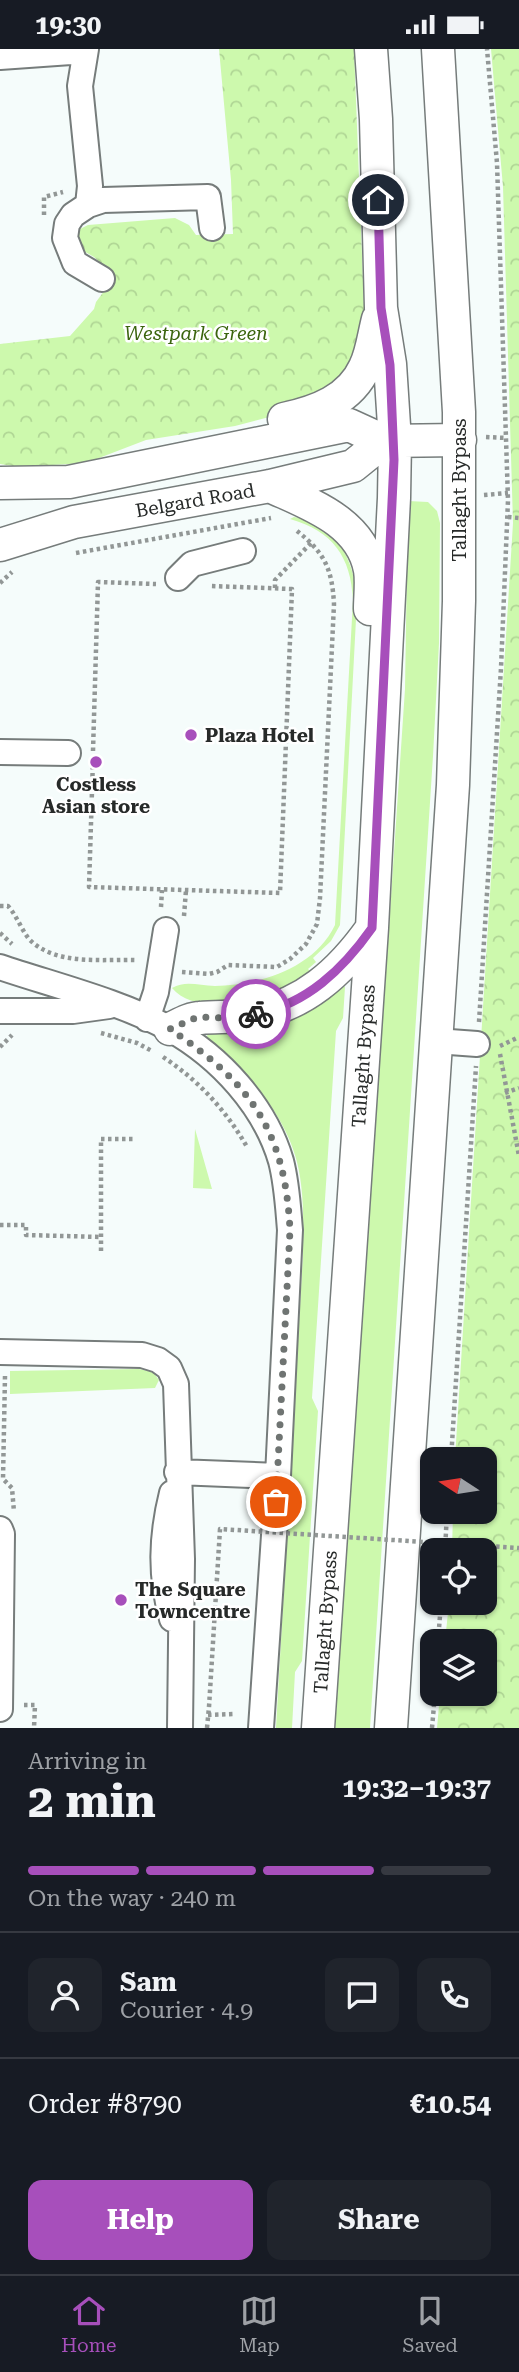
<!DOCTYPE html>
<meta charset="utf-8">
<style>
:root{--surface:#171b24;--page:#20242c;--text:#f1f3f6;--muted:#9ea1a6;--line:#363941;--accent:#a74fbb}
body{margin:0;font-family:"Roboto Serif",serif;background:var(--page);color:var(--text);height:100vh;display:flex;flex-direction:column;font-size:26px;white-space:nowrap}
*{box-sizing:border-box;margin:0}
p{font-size:23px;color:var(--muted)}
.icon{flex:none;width:38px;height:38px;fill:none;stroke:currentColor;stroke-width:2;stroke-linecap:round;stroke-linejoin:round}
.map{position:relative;height:1679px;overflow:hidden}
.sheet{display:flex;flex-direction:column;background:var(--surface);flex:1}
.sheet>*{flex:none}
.needle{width:46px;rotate:282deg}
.controls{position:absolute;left:420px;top:1398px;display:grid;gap:14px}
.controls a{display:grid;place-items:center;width:77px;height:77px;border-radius:14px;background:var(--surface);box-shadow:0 2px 5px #0004;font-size:35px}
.pin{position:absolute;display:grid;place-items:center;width:60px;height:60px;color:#fff;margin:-30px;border:4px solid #fff;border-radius:50%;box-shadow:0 2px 7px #0007}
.courier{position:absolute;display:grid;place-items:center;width:70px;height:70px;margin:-35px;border:5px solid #a74fbb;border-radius:50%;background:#fff;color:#222;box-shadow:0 2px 9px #0007}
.head em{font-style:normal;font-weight:700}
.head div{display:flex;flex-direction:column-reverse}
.head{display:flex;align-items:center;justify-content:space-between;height:119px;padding:0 28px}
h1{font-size:46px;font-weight:700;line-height:52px}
.bar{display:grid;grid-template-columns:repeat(4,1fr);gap:10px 7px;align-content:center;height:84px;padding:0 28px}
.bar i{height:9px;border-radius:5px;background:var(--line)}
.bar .current{background:var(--accent)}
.bar p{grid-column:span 4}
.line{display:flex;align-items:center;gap:18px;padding:0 28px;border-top:2px solid var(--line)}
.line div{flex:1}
.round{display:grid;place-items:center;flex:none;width:74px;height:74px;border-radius:14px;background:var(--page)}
.primary-button{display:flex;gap:14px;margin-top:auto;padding:14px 28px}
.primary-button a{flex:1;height:80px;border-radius:14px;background:var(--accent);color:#fff;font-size:28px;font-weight:700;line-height:80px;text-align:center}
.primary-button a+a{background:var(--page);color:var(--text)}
.status{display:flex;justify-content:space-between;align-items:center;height:49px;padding:0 35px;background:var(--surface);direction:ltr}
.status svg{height:19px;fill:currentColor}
.menu{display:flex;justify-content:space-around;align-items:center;height:98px;border-top:2px solid var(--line);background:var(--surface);font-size:19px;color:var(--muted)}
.menu a{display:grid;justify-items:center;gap:4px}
.menu .current{color:var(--accent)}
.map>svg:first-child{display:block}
</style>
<div class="status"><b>19:30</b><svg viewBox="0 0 49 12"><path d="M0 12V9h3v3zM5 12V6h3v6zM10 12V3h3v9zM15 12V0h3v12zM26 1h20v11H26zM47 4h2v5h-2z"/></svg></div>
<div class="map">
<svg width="519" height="1679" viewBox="0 0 519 1679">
<defs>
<pattern id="park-crowns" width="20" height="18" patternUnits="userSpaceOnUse" patternTransform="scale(1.75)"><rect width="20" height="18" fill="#cdf9ad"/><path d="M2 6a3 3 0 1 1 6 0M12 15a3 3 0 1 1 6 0" fill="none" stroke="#b0d695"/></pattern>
</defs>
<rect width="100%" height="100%" fill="#f5fcfb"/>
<!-- green -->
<path fill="#cdf9ad" d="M408,452L428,453L437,462L440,474L439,594L433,707L370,1679H335L405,640Z
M294,468C336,473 355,512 357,551L340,876L331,892L313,909L316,913L308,920L313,925C284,946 200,973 172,939C186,931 199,937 215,937C259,936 314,920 335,876L353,551C351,508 333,482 290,470Z
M343,936L345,938L343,969L336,982L312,1349L318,1362L302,1612L295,1623L292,1679H276L303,1205C303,1182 304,1158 301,1135C295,1074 250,1026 207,988L208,982L299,966L318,957Z
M195,1080L212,1140L193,1139Z
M139,1320L153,1323L159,1331L155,1339L10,1345V1322Z"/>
<!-- park -->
<path fill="url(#park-crowns)" d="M219,0H354L365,283L362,303L315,356L235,377L146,391L86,414L19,418L0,415V295L70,287L94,260L96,253L113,230V226L94,208L80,200L76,186L80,180L88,176L175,169L189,176L196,186L233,185L231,131Z
M491,0H519V1679H437L440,1645H485V1592H445L449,1554H485V1502L452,1501L453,1463H485V1410H455L513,474L503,138Z"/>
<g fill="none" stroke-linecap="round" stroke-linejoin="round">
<defs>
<path id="minor" d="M86,0L80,37L90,137L88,156L103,151L208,148L212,179
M0,8L85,2
M88,156L73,166L67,175L65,189L75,214L102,230
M178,529L192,515L243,502
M0,703L68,704
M0,918C53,936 122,953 170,980C220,1008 265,1057 281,1112C287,1135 288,1158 290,1181L278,1427L261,1679
M0,962H73L109,957
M147,970L156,943L166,881
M436,992L477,995
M0,1303L142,1306L158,1311L169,1319L176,1335L182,1510L180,1679
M177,1423L278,1427
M0,1480L2,1485L0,1660
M172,1570C160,1527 161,1488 172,1444"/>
<path id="major" d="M284,370C317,363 350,351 365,318C372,304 374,285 378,270
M0,434L69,433L349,376L384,392L460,391
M270,437C309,455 361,472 370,521C372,533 370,548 370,560
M0,496L74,473L270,437L353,417L384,392
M170,980C179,976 190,969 200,969C216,967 232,969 248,966C303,958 341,923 372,879
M318,1679L372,879L394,449L395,392L390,315L381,259L376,70L371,0
M391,1679L453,736L459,552V363L438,0"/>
</defs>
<!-- minor casing -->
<use href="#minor" stroke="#767c7b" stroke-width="28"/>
<!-- major casing -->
<use href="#major" stroke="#767c7b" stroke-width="35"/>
<!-- path -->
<path stroke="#929796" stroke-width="4.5" stroke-dasharray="3.5 3.5" stroke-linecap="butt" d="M44,166V148L63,143
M486,388L507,389
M484,446L508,444
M508,468L519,469
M76,504L271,469
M0,534L12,523
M275,539V531L311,494
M93,702L98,533L156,535
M93,710L89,838L280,844L292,540L210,537
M0,857H8C17,867 21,880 29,890C55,917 103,910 137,911
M161,858L162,841
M184,867L186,841
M0,884L12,895
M182,923L209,925L217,923L228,916L277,918L290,910L306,895L317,875L320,849L334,555C332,520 325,504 297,482
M479,973L501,619L508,451L497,114L487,0
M101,984L137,994L152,1002
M500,997L519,988
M0,998L12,986
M500,1005L519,1107
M163,1008C198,1031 226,1061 247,1098
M505,1044L519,1039
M0,1176H26V1186L101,1188
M101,1202V1090H133
M5,1327L3,1430L12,1439L14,1463
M451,1410L476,1017
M445,1502L447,1463
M438,1592L441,1554
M24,1656H35L34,1679
M208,1666L233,1665
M207,1679L209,1658
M432,1679L435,1645"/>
<!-- minor -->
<use href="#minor" stroke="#fff" stroke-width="24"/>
<!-- major -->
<use href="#major" stroke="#fff" stroke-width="32"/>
<!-- path-bridge -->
<path stroke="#929796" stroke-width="4.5" stroke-dasharray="3.5 3.5" stroke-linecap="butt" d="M209,1658L220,1480L519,1499"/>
</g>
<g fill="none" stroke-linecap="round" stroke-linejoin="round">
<!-- done -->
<path stroke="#6f7472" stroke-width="7" stroke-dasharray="0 12.6" d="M256,965L225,969L198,968L170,980C251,1035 285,1081 290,1181L276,1453"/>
<!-- route -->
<path stroke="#a74fbb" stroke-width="9" d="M256,965C307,955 343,920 372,879L394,411L390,316L381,259L378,151"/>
</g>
<!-- markers -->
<g fill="#a74fbb" stroke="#fff" stroke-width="2.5">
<circle cx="191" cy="686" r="7"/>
<circle cx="96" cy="713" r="7"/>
<circle cx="121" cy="1551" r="7"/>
</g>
<g text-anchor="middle" stroke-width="5" stroke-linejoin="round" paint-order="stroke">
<!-- park labels -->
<g font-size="19" font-style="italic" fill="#3b650e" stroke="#fff">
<text x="196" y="291">Westpark Green</text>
</g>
<!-- street labels -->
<g font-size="19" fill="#272a29" stroke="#fff">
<text transform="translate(459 441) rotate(-90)" y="7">Tallaght Bypass</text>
<text transform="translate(195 451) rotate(-10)" y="7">Belgard Road</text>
<text transform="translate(363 1007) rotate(-86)" y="7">Tallaght Bypass</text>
<text transform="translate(325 1573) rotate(-86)" y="7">Tallaght Bypass</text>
</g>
<!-- poi labels -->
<g font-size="19" font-weight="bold" fill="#272a29" stroke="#fff" text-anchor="start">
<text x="205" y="693">Plaza Hotel</text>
<text x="96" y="742" text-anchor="middle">Costless<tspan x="96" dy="22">Asian store</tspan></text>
<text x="135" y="1547">The Square<tspan x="135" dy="22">Towncentre</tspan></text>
</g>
</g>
</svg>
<div class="controls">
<a><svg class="needle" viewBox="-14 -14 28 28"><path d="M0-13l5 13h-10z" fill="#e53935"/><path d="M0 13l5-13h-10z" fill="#9ea1a6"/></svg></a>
<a><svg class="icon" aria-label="locate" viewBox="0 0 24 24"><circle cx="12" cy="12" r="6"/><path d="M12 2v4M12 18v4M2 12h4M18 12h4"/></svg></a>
<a><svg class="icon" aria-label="layers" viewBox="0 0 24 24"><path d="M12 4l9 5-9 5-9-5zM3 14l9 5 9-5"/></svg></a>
</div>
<div class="pin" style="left:276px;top:1453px;background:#ea580c"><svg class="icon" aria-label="bag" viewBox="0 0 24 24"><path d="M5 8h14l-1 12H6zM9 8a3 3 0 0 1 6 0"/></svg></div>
<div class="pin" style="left:378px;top:151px;background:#1f2937"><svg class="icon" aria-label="home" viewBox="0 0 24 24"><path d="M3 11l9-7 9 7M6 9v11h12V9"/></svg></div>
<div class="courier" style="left:256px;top:965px"><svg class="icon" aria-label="bike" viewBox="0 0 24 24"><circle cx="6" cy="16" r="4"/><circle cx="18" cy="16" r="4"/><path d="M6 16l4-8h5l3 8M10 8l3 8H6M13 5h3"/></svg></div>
</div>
<section class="sheet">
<div class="head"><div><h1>2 min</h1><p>Arriving in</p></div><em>19:32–19:37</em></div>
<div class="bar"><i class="current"></i><i class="current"></i><i class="current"></i><i></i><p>On the way · 240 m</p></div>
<div class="line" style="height:126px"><a class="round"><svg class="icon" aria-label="person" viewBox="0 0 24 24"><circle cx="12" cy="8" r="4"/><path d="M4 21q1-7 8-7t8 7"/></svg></a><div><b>Sam</b><p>Courier · 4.9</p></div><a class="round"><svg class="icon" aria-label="chat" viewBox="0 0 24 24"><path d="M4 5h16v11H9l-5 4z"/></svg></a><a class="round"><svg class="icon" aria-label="phone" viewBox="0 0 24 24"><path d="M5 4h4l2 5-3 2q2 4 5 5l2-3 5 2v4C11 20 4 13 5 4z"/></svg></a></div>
<div class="line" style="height:91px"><div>Order #8790</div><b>€10.54</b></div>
<div class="primary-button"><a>Help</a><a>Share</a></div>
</section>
<nav class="menu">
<a class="current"><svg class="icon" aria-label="home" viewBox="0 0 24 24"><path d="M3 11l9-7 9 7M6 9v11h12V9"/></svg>Home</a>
<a><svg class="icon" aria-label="map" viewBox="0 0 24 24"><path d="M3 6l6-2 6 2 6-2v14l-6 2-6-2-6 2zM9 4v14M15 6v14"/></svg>Map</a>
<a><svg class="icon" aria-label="saved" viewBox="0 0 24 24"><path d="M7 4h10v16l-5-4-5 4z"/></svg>Saved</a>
</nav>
